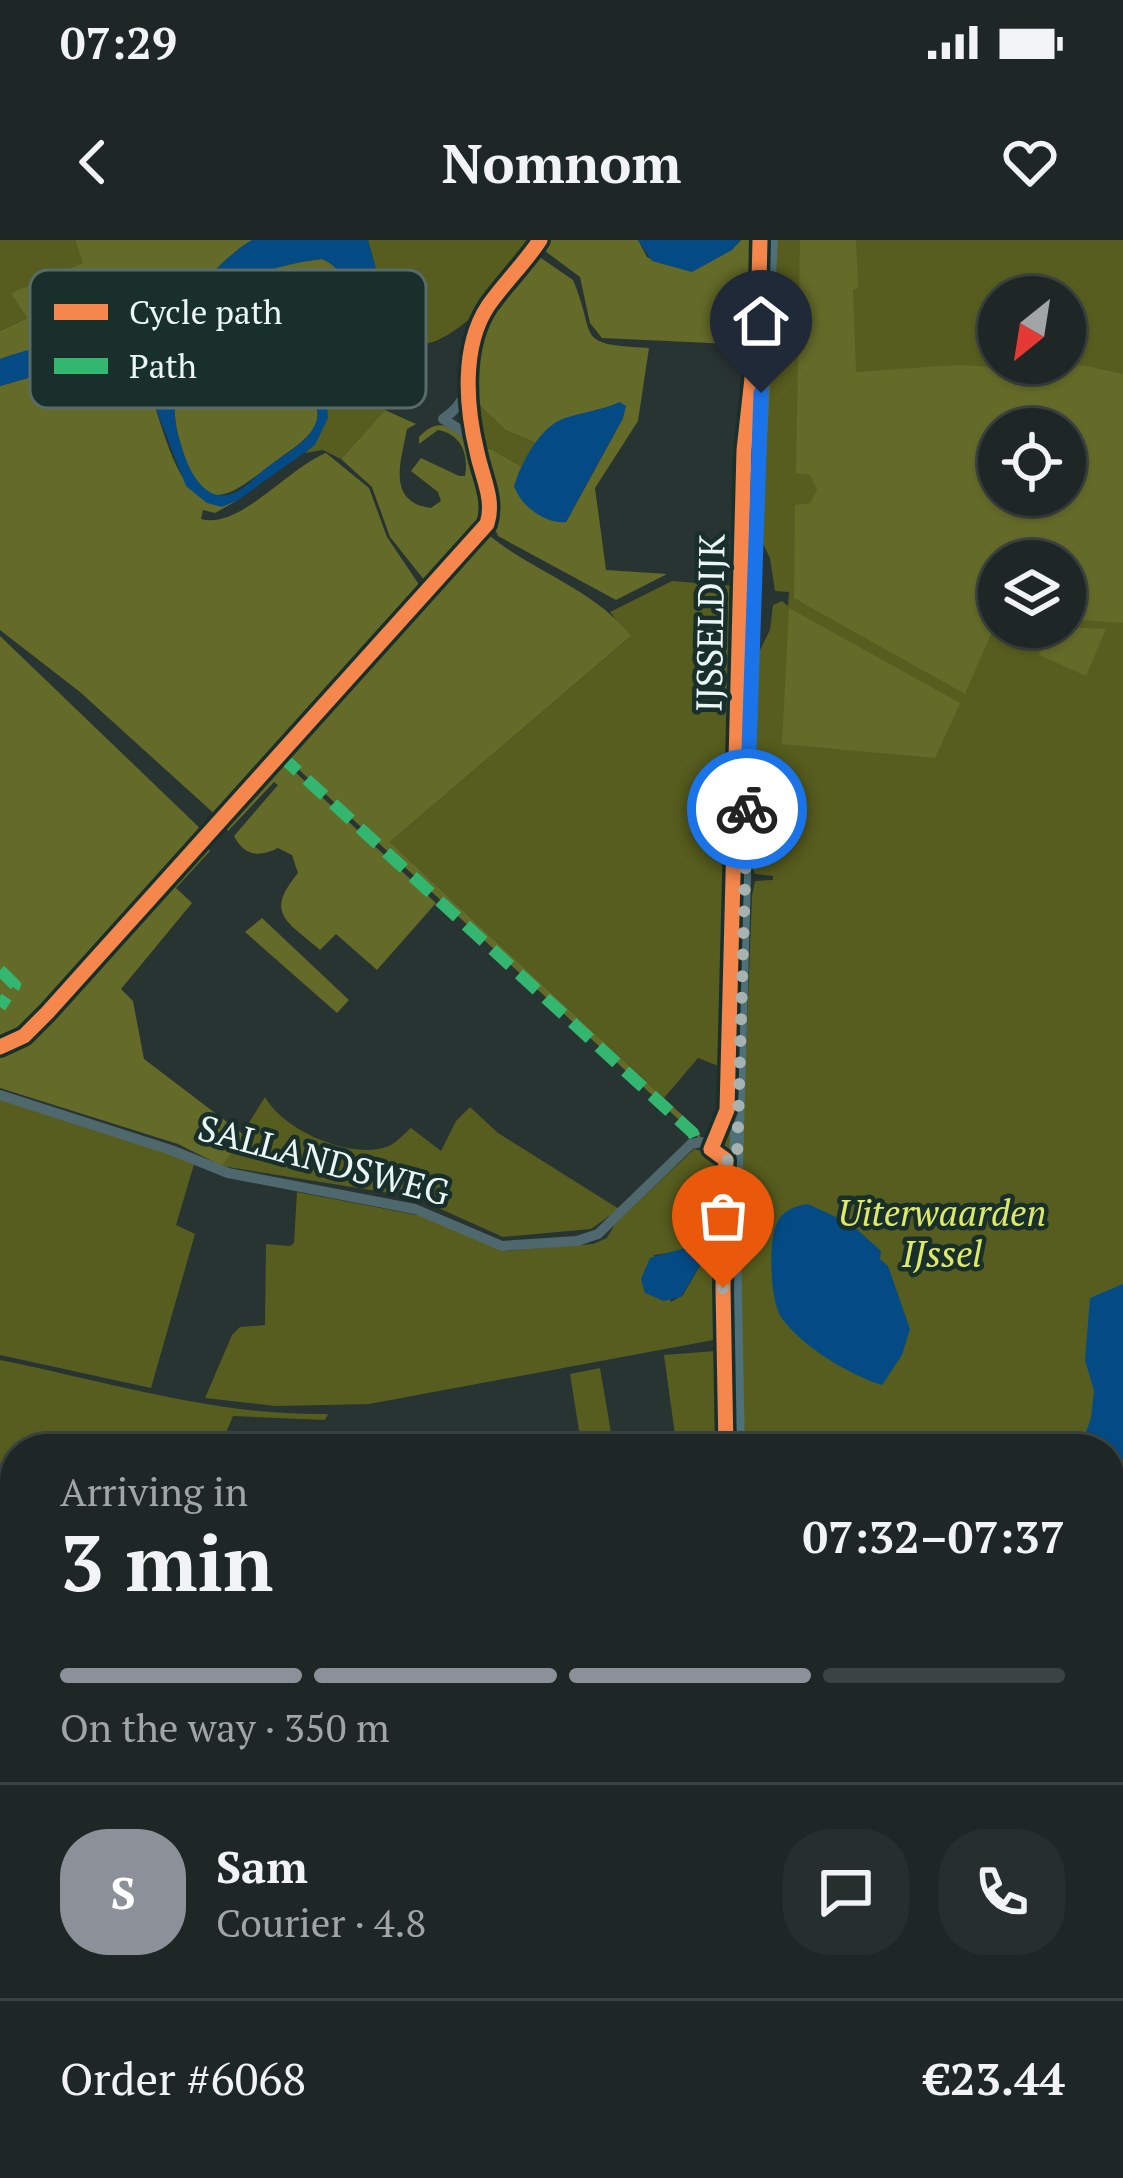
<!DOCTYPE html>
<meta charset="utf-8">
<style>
:root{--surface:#1e2726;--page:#262f2e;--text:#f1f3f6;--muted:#a1a5a7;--line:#3c4443;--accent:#8c9099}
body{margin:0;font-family:"PT Serif",serif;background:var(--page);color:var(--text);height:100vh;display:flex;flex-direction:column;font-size:45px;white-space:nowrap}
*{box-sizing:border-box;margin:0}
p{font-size:39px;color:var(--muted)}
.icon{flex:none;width:66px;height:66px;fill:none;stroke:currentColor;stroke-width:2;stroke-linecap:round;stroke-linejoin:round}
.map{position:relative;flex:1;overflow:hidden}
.details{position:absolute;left:0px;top:1194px;width:1125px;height:744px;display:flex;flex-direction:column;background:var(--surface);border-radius:48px 48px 0 0;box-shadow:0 3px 9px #0004,0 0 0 3px var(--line)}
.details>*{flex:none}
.needle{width:78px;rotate:210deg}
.tools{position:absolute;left:978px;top:36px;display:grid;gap:24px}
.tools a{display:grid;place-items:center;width:108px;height:108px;border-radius:50%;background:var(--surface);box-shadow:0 3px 9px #0004,0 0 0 3px var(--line);font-size:60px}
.pin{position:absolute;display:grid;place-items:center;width:102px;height:102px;color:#fff;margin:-123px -51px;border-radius:50% 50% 50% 0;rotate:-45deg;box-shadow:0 0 12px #0007}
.pin .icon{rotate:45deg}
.courier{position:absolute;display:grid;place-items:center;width:120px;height:120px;margin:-60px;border:9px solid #1a73e8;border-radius:50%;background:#fff;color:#222;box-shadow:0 3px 15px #0007}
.overview em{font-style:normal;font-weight:800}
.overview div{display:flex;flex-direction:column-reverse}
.overview{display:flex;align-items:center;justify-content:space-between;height:204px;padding:0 60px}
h1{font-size:78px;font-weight:800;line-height:90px}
.bar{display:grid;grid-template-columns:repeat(4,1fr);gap:18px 12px;align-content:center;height:144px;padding:0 60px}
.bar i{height:15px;border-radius:9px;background:var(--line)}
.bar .selected{background:var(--accent)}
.bar p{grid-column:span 4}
.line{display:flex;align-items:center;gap:30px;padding:0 60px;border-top:3px solid var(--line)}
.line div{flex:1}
.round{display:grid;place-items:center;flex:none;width:126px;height:126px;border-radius:48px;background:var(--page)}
.status{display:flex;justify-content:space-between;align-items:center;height:84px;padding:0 60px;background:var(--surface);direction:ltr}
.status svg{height:33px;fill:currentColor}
header{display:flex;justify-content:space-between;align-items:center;height:156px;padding:0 60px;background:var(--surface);font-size:54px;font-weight:800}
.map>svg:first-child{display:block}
</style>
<div class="status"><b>07:29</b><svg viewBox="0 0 49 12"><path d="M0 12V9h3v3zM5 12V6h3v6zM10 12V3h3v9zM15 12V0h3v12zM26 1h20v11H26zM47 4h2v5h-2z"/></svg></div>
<header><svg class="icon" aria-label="back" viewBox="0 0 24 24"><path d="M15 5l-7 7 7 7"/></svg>Nomnom<svg class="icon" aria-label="heart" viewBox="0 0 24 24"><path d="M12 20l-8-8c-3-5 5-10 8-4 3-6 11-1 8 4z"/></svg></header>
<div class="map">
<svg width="1123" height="1938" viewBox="0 0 1123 1938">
<rect width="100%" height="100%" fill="#283432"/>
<!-- green -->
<path fill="#575d1e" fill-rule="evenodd" d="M0,0H75L84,23L12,53L27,78L0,91Z
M368,0H537C510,36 479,81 436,101C421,107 404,104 389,108L385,122H375L366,131L365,148L385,170L341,219L323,210L305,213C335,188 321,156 335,124C348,94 363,68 378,38Z
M775,0H800V70L805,0H1123V1938H762L761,1923H1110V1209H745L738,1016L752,656L755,641L773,640V636L755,634L752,628L757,416L770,390L773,365L782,361L788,366L789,352L775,351L770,318L759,296ZM999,57H1065V123H999ZM999,189H1065V255H999ZM999,321H1065V387H999Z
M474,160L505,190L536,203L522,227L491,209L478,208Z
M672,341L748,347L733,907L724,914L715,907L727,875L729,830L698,818L664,858L390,602L630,397L610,372Z
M265,857C283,890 351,921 389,906C396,903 405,893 411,888L441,911L456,881L470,867L498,893L619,969L591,989L503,997L414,957L222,926Z
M0,859L195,921L176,985L195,994L151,1148L0,1115Z
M694,909L707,912L721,927L719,1099L369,1164L276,1166L205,1158L232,1095L240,1087L265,1085L266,1004L290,1006L294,1003L297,952L422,976L505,1011L593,1004L607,998L615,984ZM697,1004L701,1024L683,1055L671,1062L654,1015L681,1011Z
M716,1111L720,1116L722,1209H582L570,1134L600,1128L613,1204L675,1195L664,1115Z
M0,1120C110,1142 215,1176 328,1174L325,1180L233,1176L219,1209H15V1832H0Z
M665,1923H750L751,1938H700Z"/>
<!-- forest -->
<path fill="#646a28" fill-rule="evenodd" d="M75,0H252C222,18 202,48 172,66C119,96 56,99 0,119V91L27,78L11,53L83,23Z
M547,0H638L647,17C676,33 718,26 741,0H756L753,105L602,98L590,83L580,37L545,11Z
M800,0H856L858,48L853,50L856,132L956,125L1054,130L1081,125L1123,134V383L1081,380L1065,383V321H999V387H1044L1032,407L991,394L965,454L794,358L795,265L810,263L817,250L810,235L796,233ZM999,189H1065V255H999Z
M541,18L573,40C598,99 572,104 649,108L638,181L595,248L606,330L667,334L616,360L498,296L494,287L488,286L494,264L478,208L491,209L522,227L518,234L566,282L623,178L619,163C589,175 555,173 536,203L505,190L474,160C475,142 471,118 475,101C483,73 515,28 541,18Z
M322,19C353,33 344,55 345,83C326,97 315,123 313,147C312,160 321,170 316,183C309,200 290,210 276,221C227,258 203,281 180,202C175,185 174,173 175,157C176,141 166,128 170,111C203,54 257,24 322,19Z
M52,131L113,143L154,164C167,201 185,282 238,260L215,273L203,270L201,279C239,290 288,228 326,213L369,248L387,297L424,352L219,578L80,452L0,390V146Z
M385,170L416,184L407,189C401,221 386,262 431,268L441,261L438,252L411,231L421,218L459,236H465C469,214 461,194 438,190L419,204V197C438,178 446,185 467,198L486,251L488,275L482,288L429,346L390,297L372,247L341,219Z
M484,291C530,331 594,348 631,396L390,602L697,889L702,901L283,515Z
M789,368L960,463L935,518L782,504Z
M1106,389L1086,436L1039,415C1055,383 1073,387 1106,389Z
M0,396L206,594L44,769L22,786L0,795Z
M280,518L436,663L377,730L336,694L320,710C287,681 264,674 298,633L292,615L278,608C259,617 245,617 234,596L278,545L274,542L228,591L224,587Z
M207,607L210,611L176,648L192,663L121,749L133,761L144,819L244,895L222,926L178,904L0,848V809L16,804L43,783Z
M262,678L349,760L337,773L245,692Z"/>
<!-- water -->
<path fill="#044b85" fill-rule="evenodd" d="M252,0H368C380,44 392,66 349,91L326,147L328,178L315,205L238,260L222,267L207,263L186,246L154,164L129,149L52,131L0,146V119C56,99 118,96 171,66C202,48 222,18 252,0ZM322,19C353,33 344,55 345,83C326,98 310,130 314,156C316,167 320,172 316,183C308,203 285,214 269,226C259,233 250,243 240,250C206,271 187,228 180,202C175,185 174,173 175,157C176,141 166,128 170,111C204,52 256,27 322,19Z
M638,0H741L732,10L692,32L652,21Z
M620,162L626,166L623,178L566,282C545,284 521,266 514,246C522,222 539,187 565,178C583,172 601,171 620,162Z
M808,964L851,984L881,1011L880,1019L888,1026L910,1089L902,1115L882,1145C850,1135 802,1107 781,1077C770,1060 768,1001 777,983C783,970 795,966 808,964Z
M703,1003L706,1015L681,1057L664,1061L645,1053L641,1039L650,1018Z
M1123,1044V1687L1110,1715V1209H1080L1091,1178L1094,1151L1085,1120L1090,1058Z
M994,1923H1081L1082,1938H960L966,1928L996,1936Z"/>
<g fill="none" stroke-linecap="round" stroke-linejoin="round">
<!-- stream -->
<path stroke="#044b85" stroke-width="3" d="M0,1516L15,1520"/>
<!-- minor -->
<path stroke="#4e686d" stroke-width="10" d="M473,198L443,179C482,153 463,122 478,85C491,53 521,29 540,0
M0,855L171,910L228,933L415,969L502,1006L577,1001L598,994L691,904L701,902L726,920L737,921
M726,1209L723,1048L726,920"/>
<!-- major -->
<path stroke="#4e7078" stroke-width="14" d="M738,1209L734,1000L752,344L771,0
M757,1923V1938"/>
<!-- quiet -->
<path stroke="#33b770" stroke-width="12" stroke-dasharray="24 12" stroke-linecap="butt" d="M280,515L693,893L697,902
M0,730L15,745L0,767
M0,1835H15
M21,1923L23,1938"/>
<defs>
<path id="cycleway" d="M0,807L24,796L47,773L487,284C495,260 482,237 477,212C466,167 461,107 488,66C504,43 525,23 540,0
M726,1209L723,1048L726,920L711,909L727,870L744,210L758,84L760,0"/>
</defs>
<!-- cycleway casing -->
<use href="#cycleway" stroke="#192f2b" stroke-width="22"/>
<!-- cycleway -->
<use href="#cycleway" stroke="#f5874c" stroke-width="15"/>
</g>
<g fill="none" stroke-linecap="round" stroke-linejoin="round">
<!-- done -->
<path stroke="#a6b3b1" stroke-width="12" stroke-dasharray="0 21.6" d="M723,1048L726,920L737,921L747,569"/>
<!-- route -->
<path stroke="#1a73e8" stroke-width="15" d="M747,569L761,153"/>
</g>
<g text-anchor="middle" stroke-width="9" stroke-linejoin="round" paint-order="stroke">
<!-- street labels -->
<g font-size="36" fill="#eaf7f5" stroke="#192f2b">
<text transform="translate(710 383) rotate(-89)" y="13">IJSSELDIJK</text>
<text transform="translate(324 920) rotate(15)" y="13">SALLANDSWEG</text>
</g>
<!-- park labels -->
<g font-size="36" font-style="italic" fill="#dee966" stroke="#192f2b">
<text x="942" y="986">Uiterwaarden<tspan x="942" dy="41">IJssel</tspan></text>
</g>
</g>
<!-- legend -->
<rect x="30" y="30" width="396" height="138" rx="18" fill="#192f2b" stroke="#586b68" stroke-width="3"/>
<rect x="54" y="64" width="54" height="16" fill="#f5874c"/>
<rect x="54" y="118" width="54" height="16" fill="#33b770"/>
<g font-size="33" fill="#eaf7f5">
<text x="129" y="84">Cycle path</text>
<text x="129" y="138">Path</text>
</g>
</svg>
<div class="tools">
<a><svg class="needle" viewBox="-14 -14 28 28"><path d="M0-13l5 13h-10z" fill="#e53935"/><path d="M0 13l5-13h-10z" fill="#a1a5a7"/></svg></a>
<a><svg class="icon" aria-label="locate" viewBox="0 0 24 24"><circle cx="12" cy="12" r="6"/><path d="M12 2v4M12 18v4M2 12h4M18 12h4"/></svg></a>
<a><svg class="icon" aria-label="layers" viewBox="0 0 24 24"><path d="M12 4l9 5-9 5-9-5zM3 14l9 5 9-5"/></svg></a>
</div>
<div class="pin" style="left:723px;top:1048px;background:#ea580c"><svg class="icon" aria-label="bag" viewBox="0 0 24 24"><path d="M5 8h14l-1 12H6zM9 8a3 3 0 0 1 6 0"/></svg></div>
<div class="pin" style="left:761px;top:153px;background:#1f2937"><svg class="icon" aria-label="home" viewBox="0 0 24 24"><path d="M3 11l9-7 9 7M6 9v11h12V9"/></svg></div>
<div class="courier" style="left:747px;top:569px"><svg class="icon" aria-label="bike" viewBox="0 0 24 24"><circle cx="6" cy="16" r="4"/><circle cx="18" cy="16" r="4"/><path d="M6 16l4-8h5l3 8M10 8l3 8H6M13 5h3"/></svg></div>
<section class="details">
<div class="overview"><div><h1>3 min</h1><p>Arriving in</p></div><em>07:32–07:37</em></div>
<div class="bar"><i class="selected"></i><i class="selected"></i><i class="selected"></i><i></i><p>On the way · 350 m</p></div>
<div class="line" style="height:216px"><b class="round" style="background:var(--accent);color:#fff">S</b><div><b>Sam</b><p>Courier · 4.8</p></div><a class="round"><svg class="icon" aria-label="chat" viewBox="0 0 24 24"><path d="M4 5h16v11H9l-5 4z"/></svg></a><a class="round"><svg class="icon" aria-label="phone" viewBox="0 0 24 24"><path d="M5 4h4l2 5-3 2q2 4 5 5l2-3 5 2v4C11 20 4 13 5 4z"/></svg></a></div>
<div class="line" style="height:156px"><div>Order #6068</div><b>€23.44</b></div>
</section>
</div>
